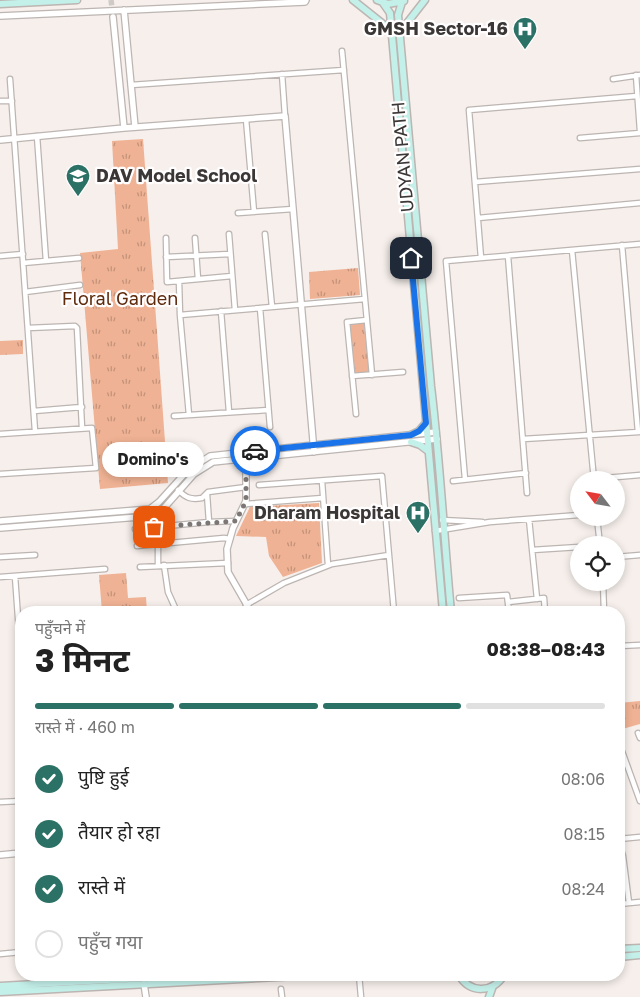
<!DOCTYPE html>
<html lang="hi">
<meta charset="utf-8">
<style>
:root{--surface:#fff;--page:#f2f2f2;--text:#222;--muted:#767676;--line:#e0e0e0;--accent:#2b7165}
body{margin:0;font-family:"Golos Text","Noto Sans Devanagari",sans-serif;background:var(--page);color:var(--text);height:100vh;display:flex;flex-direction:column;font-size:19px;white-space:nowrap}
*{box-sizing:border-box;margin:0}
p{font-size:16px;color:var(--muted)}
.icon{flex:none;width:28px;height:28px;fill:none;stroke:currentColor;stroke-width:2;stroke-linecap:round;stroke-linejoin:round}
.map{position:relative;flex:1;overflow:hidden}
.drawer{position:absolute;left:15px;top:606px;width:610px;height:375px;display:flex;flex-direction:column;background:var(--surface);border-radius:20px;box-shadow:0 2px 8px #0003}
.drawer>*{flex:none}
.needle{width:32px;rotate:301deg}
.buttons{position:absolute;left:570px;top:471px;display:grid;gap:10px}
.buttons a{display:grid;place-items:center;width:55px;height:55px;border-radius:50%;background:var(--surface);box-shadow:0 2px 8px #0003;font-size:25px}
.pin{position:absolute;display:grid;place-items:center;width:42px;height:42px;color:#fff;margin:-21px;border-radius:10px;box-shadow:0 2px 8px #0006}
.courier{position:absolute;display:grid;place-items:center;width:50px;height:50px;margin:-25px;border:4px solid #1a73e8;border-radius:50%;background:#fff;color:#222;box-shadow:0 1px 6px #0007}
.bubble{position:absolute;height:35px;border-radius:18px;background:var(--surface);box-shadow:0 2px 8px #0003;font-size:16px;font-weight:700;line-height:35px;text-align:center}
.summary em{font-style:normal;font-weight:700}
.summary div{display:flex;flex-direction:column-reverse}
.summary{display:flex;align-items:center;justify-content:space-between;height:85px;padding:0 20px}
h1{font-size:32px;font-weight:700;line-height:38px}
.bar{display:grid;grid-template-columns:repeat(4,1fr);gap:8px 5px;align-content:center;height:60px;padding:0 20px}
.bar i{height:6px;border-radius:4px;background:var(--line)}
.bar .on{background:var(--accent)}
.bar p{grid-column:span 4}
ol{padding:0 20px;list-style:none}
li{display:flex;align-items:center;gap:15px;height:55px}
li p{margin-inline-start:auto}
li .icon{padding:5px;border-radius:50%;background:var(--accent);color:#fff;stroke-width:4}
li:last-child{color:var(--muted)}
li i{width:28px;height:28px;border:2px solid var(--line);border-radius:50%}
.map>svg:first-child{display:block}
</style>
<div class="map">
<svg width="640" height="997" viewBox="0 0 640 997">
<defs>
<pattern id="park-tufts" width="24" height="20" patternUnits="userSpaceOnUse" patternTransform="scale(1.25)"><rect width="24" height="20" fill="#f0b294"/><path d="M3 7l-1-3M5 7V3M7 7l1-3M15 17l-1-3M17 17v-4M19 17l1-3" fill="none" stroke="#c3927a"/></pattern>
</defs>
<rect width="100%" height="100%" fill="#f6efeb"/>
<!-- park -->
<path fill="url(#park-tufts)" d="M143,139L168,483L100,489L80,253L118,249L112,141Z
M358,268L360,295L310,299L309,272Z
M364,322L369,372L354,373L349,324Z
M23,340V354L0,355V341Z
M319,503L322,563L283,577L269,556L266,537L236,536L250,507Z
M126,573L128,598L146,597L147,612H102L99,575Z
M640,701V724L619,730V703Z"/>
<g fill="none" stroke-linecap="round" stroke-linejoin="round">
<!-- tertiary-tunnel -->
<path stroke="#d0cac7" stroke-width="5.5" stroke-dasharray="5.5 3" stroke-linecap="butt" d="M111,0L113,15"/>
<defs>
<path id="minor" d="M342,51L372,375
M282,74L285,116
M636,75L640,131
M10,79L35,431
M613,79L640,75
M131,85L344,70
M0,101H12
M246,119L254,212
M37,136L46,261
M580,138L640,133
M475,182L640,169
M238,213L293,209
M478,218L640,203
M229,234L235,310
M265,234L272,307
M166,238L167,282L232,276
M195,238L198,279
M622,245L638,432
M572,250L594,480
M0,256L23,254
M508,256L527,493
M166,257L230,254
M481,258L469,110L637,96
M23,263L79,258
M179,281L180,315L189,415
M25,292L80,285
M260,308L270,427
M221,311L229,412
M180,315L365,299
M28,328L75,326L77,328L82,428
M352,376L403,372
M34,411L82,407
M356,414L347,322L367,320
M174,416L268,410
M0,434L92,428L96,468L0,474
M523,439L639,432
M465,479L446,261L640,244
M594,479L640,475
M322,481L328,565
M453,481L526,473
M259,485L382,476L394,612
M178,490C186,498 191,500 202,498L208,492L246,487
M207,494L209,522L236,521
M245,504L323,498
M597,518L600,545
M529,519L537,599
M442,520L482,522
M135,529L209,522
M435,531L490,522L579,515
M158,544V566
M137,546L224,538L230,539
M532,550L579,547
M0,557L35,555
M616,557L640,555
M164,565L168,592L177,612
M140,567L228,563
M15,576L21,660
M0,577L105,569
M603,582L604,612
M459,598L507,595L509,612
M508,602L544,598L545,612
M246,605L284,583L332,564L389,555
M619,646L640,645
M638,733L640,738
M619,743L640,801
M0,802L21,801
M619,839L640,837
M619,843L623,856L629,903
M619,904L640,902
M0,954L21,952
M359,975L361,997
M281,989L282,997"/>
<path id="tertiary" d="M124,10L135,127
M0,16L305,2L306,0
M113,17L124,128
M0,140L124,128L285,116L314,452
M246,457V501L233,528L227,549L228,572L251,612
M0,521L150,509L159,502L188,470L210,456L436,432
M0,528L152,516L164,508L194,474L213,462L437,439
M0,855L21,853
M144,984L146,997"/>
<path id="secondary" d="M353,0L392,31
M377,0L388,4L404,1
M402,2L398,15L431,386C440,461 444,537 451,612
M383,3L390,13L443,612
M0,4L77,0
M400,32L425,0
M411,435L419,431L425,424
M411,442L420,445L428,451
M619,949L640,948
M619,957L640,955
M459,975C470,994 493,993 504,975
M0,986L197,975
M0,992L315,975
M489,997L493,986"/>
</defs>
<!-- minor casing -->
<use href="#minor" stroke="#bcb5b2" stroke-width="7"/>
<!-- tertiary casing -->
<use href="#tertiary" stroke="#bcb5b2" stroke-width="8"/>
<!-- secondary casing -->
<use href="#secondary" stroke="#bcb5b2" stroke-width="9"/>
<!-- minor -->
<use href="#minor" stroke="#fff" stroke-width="4.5"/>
<!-- tertiary -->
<use href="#tertiary" stroke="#fff" stroke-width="5.5"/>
<!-- secondary -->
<use href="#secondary" stroke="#c4f0ea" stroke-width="6"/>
</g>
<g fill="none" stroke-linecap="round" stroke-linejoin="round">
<!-- done -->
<path stroke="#7c7775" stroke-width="5" stroke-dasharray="0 9" d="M154,527L236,521L246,501V452L255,451"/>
<!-- route -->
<path stroke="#1a73e8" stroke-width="6" d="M255,451L411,435L419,431L426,423L411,258"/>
</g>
<!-- icons -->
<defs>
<symbol id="hospital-pin" viewBox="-11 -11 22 30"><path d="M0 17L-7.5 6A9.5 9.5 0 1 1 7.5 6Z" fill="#2b7165" stroke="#fffdfd"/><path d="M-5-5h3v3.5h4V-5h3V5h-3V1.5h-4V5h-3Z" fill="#fff"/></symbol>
<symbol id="school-pin" viewBox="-11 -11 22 30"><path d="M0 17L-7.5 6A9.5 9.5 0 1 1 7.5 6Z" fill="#2b7165" stroke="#fffdfd"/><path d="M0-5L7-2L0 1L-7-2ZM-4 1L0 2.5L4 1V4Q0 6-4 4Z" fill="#fff"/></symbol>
</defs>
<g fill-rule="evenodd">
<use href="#hospital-pin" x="511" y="15" width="28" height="38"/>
<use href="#school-pin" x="64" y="162" width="28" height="38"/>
<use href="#hospital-pin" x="404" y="499" width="28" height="38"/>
</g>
<g text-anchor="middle" stroke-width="4.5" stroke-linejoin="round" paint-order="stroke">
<!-- poi labels -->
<g font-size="18" font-weight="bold" fill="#3a3736" stroke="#fffdfd" text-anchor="end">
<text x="508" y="35">GMSH Sector-16</text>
<text x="96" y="182" text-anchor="start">DAV Model School</text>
<text x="400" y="519">Dharam Hospital</text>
</g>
<!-- street labels -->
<g font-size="18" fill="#3a3736" stroke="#fffdfd">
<text transform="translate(403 157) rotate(-95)" y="6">UDYAN PATH</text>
</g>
<!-- park labels -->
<g font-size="18" fill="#5e2a0c" stroke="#fffdfd">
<text x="120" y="305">Floral Garden</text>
</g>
</g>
</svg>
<div class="buttons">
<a><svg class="needle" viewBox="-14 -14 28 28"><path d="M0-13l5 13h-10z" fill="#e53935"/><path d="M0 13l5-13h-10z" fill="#767676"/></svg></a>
<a><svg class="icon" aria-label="locate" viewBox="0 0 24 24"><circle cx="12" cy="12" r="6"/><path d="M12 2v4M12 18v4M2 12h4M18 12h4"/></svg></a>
</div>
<div class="pin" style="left:154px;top:527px;background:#ea580c"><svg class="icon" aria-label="bag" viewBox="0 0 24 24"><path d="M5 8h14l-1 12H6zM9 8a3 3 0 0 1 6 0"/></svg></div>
<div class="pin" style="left:411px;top:258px;background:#1f2937"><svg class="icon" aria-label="home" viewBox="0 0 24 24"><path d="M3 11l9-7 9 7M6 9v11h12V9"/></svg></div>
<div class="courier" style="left:255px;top:451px"><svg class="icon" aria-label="car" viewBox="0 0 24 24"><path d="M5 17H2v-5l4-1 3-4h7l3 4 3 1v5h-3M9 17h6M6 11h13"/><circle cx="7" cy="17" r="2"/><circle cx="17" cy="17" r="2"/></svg></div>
<div class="bubble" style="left:102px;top:442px;width:102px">Domino's</div>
<section class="drawer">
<div class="summary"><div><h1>3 मिनट</h1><p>पहुँचने में</p></div><em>08:38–08:43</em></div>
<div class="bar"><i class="on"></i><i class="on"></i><i class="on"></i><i></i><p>रास्ते में · 460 m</p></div>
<ol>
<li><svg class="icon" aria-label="check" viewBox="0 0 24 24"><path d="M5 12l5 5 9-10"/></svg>पुष्टि हुई<p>08:06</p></li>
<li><svg class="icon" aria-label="check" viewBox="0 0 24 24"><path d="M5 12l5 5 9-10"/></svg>तैयार हो रहा<p>08:15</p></li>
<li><svg class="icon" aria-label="check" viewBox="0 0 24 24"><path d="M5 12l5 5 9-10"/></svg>रास्ते में<p>08:24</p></li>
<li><i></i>पहुँच गया</li>
</ol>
</section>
</div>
